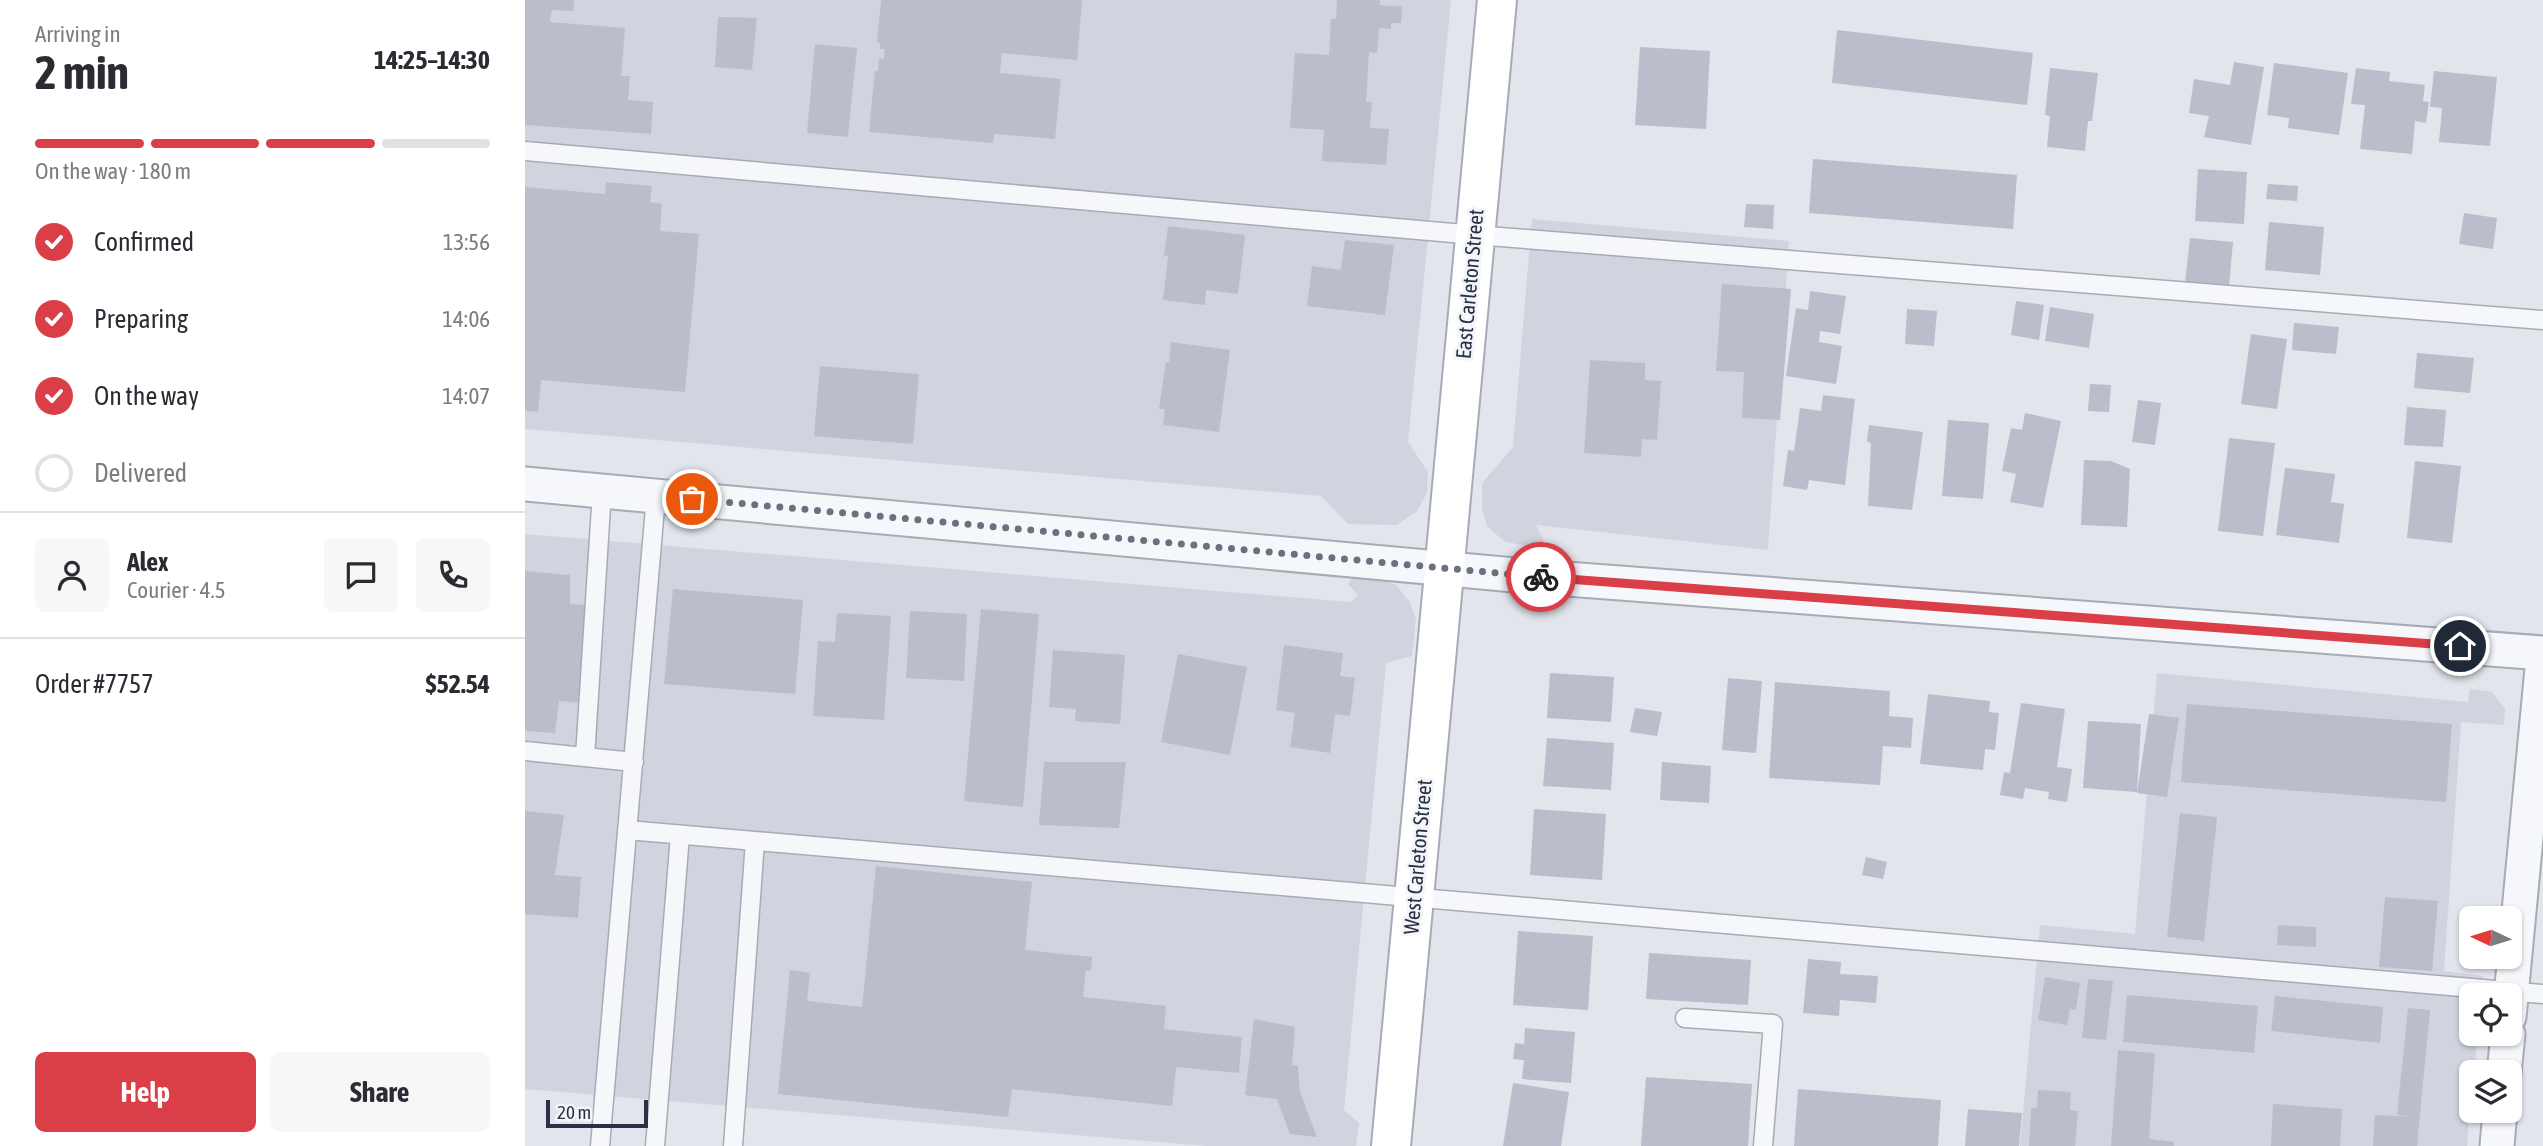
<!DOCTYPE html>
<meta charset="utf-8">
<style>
:root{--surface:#fff;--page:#f7f7f7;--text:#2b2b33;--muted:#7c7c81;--line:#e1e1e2;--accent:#da3f48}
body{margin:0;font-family:"Asap Condensed",sans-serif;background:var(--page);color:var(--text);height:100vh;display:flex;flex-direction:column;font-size:26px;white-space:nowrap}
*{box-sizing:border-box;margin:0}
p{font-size:23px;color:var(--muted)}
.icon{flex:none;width:38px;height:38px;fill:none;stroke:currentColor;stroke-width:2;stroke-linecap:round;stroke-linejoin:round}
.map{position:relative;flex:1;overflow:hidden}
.side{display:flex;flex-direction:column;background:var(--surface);width:525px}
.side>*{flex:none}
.needle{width:46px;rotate:274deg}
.fabs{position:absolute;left:1934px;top:906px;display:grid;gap:14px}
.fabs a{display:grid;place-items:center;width:63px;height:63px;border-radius:10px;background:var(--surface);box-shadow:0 2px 5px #0004;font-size:35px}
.scale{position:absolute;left:21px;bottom:18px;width:102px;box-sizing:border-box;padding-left:7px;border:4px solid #293146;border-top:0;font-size:19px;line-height:24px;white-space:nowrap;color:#293146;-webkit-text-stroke:5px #f3f5f9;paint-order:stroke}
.pin{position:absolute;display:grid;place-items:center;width:60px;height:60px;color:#fff;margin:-30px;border:4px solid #fff;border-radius:50%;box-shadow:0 2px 7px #0007}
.courier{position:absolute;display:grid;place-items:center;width:70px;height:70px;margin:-35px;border:5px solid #da3f48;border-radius:50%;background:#fff;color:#222;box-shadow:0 2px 9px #0007}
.summary em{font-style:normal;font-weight:700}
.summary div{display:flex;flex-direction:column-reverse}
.summary{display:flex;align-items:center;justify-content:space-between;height:119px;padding:0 35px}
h1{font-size:46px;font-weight:700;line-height:52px}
.bar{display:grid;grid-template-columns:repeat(4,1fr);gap:10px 7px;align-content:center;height:84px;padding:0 35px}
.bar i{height:9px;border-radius:5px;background:var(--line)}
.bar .on{background:var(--accent)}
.bar p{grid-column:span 4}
.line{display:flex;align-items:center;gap:18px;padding:0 35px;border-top:2px solid var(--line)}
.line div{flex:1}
.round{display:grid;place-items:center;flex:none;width:74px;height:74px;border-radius:10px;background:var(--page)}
ol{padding:0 35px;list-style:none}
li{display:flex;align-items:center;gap:21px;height:77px}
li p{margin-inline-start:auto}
li .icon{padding:7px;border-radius:50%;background:var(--accent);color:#fff;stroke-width:4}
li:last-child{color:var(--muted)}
li i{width:38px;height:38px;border:4px solid var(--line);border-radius:50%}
.primary-button{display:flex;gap:14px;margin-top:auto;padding:14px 35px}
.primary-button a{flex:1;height:80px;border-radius:10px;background:var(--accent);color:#fff;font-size:28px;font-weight:700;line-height:80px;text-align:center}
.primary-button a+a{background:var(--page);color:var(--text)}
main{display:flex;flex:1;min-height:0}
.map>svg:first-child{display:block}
</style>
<main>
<section class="side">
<div class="summary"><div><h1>2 min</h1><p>Arriving in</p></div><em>14:25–14:30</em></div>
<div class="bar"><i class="on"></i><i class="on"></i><i class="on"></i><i></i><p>On the way · 180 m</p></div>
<ol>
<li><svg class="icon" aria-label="check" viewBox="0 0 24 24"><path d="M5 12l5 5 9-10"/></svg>Confirmed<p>13:56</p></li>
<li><svg class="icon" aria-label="check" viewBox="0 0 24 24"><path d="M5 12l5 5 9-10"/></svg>Preparing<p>14:06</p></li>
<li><svg class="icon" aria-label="check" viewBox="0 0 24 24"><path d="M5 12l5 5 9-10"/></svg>On the way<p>14:07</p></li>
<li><i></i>Delivered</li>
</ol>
<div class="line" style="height:126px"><a class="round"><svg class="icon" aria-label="person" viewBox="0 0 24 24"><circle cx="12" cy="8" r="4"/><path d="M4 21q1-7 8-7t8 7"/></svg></a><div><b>Alex</b><p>Courier · 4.5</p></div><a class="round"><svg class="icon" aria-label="chat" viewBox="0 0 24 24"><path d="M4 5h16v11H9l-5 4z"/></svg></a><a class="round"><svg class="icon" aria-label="phone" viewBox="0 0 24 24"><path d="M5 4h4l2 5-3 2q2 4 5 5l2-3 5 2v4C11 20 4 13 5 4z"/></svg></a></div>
<div class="line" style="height:91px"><div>Order #7757</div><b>$52.54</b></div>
<div class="primary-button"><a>Help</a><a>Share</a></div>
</section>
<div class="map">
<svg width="2018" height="1146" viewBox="0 0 2018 1146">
<rect width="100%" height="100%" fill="#e2e5ec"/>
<!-- built -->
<path fill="#d0d4de" d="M0,0H926L883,442L903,472L902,493L892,511L872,525L823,524L796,496L0,429Z
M1007,219L1264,241L1243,550L1011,525L1023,549L980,542L962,526L957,508V483L988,447Z
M0,534L826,602L833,595L823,584L826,579H854L871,585L884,601L891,619L887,656L861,663L819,1110L834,1123L831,1146H682L0,1089Z
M1632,673L1943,702L1945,689L1967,692L1980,709L1979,725L1936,722L1919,971L1958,976L1956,996H1946V1034H1953L1949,1073H1946L1942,1146H1495L1515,925L1610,934Z"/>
<!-- building -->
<path fill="#b9beca" d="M0,0H49L48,11L27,10L25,22L100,28L96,76H105L103,100L128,102L126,134L0,125Z
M356,0H557L552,60L477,53L475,73L536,79L530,139L469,134L468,143L344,132L350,71H353L354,58L359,59L360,49H355V43L352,42Z
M812,0H855V5L877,7L876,23H866V29L854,28L852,53L844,52L841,102H847L845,128L864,129L861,165L797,161L799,130L765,128L770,53L804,55L806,19H811Z
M193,17L232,18L227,70L190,67Z
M1312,30L1508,53L1502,105L1307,83Z
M290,44L332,48L323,137L282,133Z
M1115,47L1185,51L1181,129L1110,125Z
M1709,62L1739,67L1726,145L1679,137L1684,116L1664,113L1669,79L1705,85Z
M1749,63L1823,73L1814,135L1763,128L1764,118L1742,115Z
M1525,68L1573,73L1567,121H1563L1560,151L1522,147L1525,116L1520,115Z
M1831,68L1865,72L1864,81L1900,85L1898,101L1904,102L1901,123L1890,121L1887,154L1835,149L1840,105L1826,104Z
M1909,71L1972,77L1965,146L1914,142L1917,108L1905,107Z
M1288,159L1492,175L1488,229L1284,213Z
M1673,169L1722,172L1719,224L1670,221Z
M81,182L127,186L125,202L137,204L135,231L174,234L160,392L16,380L13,412L0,411V187L80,194Z
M1743,184L1773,186L1772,201L1741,199Z
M1221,204L1249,205L1248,229L1219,227Z
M1939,213L1972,218L1968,249L1934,244Z
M1744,222L1799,227L1795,275L1740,270Z
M643,226L720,235L713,294L681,290L680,305L638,300L643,256H639Z
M1665,238L1708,242L1704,287L1660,283Z
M820,240L869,245L860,315L782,306L787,266L816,270Z
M1197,284L1266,289L1255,420L1217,418L1219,372L1191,371Z
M1285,291L1321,296L1315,334L1295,331L1294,342L1317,346L1311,384L1261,376L1271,308L1283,310Z
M1491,301L1519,305L1514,340L1486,335Z
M1525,307L1569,314L1564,348L1520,341Z
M1382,309L1412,311L1409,346L1380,344Z
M1769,323L1814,327L1811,354L1767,350Z
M1726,334L1762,339L1752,409L1716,404Z
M646,342L705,350L694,432L638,425L640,409H634L641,362H644Z
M1892,353L1949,358L1945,393L1889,388Z
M1065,360L1120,363V380L1136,381L1132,440L1117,439L1116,457L1059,453Z
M295,366L394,374L388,444L289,436Z
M1565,384L1586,385L1584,412L1563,411Z
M1298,395L1330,399L1320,485L1284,480L1282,490L1258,486L1263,450L1269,451L1275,408L1296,411Z
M1613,400L1636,403L1630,445L1607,442Z
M1882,407L1921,410L1918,447L1879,445Z
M1500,413L1536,421L1518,508L1485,502L1491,474L1477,471L1486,428L1497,430Z
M1423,420L1464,423L1458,499L1417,496Z
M1344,425L1398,432L1387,510L1343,506L1346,444L1342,441Z
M1704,438L1750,443L1738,536L1693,531Z
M1559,460L1586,461L1605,469L1602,527L1556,525Z
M1890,461L1936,466L1927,543L1882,538Z
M1760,468L1810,474L1806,502L1819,504L1814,543L1751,535Z
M0,571L45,575V604L63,605L54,703L34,701L30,733L0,731Z
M148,589L278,600L270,694L139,684Z
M456,609L514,614L498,807L439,801Z
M385,611L442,614L439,681L381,678Z
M312,613L366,616L359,720L288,716L293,641L310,642Z
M759,645L818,653L815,676L830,678L825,716L810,714L805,753L765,747L770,713L751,710Z
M528,650L600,655L595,724L550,721L551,709L524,707Z
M653,654L722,667L705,755L636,742Z
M1025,673L1089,677L1086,722L1022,718Z
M1203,678L1237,681L1231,753L1197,750Z
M1250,682L1365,691L1364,716L1388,718L1386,748L1358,746L1355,785L1244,778Z
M1403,694L1465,701L1464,712L1474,713L1470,750L1460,749L1458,770L1395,764Z
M1496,703L1540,709L1532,767L1547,769L1542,802L1523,799L1524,792L1500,788L1498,799L1475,795L1479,772L1485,773Z
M1662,704L1927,724L1921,802L1656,782Z
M1110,708L1137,712L1132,736L1105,732Z
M1624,714L1654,718L1642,797L1612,793Z
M1563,721L1616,724L1612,792L1558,788Z
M1022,738L1089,743L1086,790L1018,786Z
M519,762H601L594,828L514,825Z
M1137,762L1186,766L1184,803L1135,800Z
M1009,809L1081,814L1077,880L1005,875Z
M0,811L39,815L30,875L56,877L53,918L0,914Z
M1655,813L1692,817L1679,941L1642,937Z
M1341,857L1362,862L1358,879L1337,875Z
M351,866L507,882L500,950L567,957L566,971L561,970L558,997L641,1006L639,1029L717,1037L714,1073L651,1067L647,1106L487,1089L483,1117L253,1094L265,970L285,973L282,1001L337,1007Z
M1860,897L1913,901L1907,971L1854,967Z
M1753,925L1791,927V947L1752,945Z
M993,931L1068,936L1063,1010L988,1005Z
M1124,953L1226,960L1223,1005L1121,999Z
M1283,959L1316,962L1315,974L1353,976L1351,1003L1315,1000L1314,1016L1278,1013Z
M1520,977L1555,983L1551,1010L1545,1009L1542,1025L1513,1020Z
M1563,979L1588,981L1581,1040L1557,1038Z
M1602,995L1733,1006L1729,1053L1598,1042Z
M1750,996L1858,1007L1855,1043L1746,1031Z
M1883,1008L1905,1010L1892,1146H1848L1850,1115L1891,1117L1872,1115Z
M729,1019L770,1027L767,1065L773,1066L775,1092L792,1137L765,1134L752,1099L720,1095Z
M1000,1028L1050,1032L1046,1083L997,1079L999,1060L988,1059L990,1043L999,1044Z
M1593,1050L1630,1053L1624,1139L1649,1142V1146H1586Z
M1121,1077L1227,1084L1223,1146H1116Z
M988,1083L1044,1092L1036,1146H978Z
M1273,1089L1416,1100L1413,1146H1269Z
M1513,1090L1546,1092L1545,1110L1553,1111L1550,1146H1504L1506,1108H1512Z
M1748,1104L1817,1109L1815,1146H1746Z
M1443,1109L1497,1113L1494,1146H1440Z"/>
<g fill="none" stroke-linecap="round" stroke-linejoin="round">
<defs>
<path id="lane" d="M0,151L950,235L2018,320
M0,751L109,762
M60,757L77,491
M102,830L2018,994
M1160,1018L1248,1024L1238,1146
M75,1146L131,496
M130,1146L155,835
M208,1146L230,841"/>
<path id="street" d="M0,484L989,575L2018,653
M1984,1017L2018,658
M1979,1073L1983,1034
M1972,1146L1975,1111"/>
<path id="secondary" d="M866,1146L972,0"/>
</defs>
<!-- lane casing -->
<use href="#lane" stroke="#a7abb7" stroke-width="21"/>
<!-- street casing -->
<use href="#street" stroke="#a7abb7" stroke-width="37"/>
<!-- secondary casing -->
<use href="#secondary" stroke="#a7abb7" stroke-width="42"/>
<!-- lane -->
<use href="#lane" stroke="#f6f7fa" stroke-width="18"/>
<!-- street -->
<use href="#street" stroke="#f6f7fa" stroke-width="33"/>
<!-- secondary -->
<use href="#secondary" stroke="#fff" stroke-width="38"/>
</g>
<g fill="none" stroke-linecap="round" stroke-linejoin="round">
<!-- done -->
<path stroke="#6a7080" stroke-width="7" stroke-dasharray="0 12.6" d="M167,499L1016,577"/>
<!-- route -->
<path stroke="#da3f48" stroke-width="9" d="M1016,577L1935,646"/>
</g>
<g text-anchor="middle" stroke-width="6" stroke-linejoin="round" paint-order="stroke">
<!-- street labels -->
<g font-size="21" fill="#293146" stroke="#f3f5f9">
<text transform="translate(945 284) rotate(-85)" y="7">East Carleton Street</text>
<text transform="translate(893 857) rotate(-85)" y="7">West Carleton Street</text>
</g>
</g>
</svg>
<div class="fabs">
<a><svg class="needle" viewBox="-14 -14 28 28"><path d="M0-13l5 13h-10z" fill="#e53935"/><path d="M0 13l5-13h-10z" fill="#7c7c81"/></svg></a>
<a><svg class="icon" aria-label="locate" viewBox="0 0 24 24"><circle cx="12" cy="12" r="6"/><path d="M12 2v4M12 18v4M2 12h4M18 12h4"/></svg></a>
<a><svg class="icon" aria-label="layers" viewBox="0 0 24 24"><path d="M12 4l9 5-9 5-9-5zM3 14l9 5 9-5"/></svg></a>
</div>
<div class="scale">20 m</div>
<div class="pin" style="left:167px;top:499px;background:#ea580c"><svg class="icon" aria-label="bag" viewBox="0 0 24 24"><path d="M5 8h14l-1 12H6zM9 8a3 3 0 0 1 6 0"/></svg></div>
<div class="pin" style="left:1935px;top:646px;background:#1f2937"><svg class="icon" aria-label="home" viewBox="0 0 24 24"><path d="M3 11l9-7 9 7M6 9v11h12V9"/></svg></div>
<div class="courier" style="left:1016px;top:577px"><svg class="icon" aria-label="bike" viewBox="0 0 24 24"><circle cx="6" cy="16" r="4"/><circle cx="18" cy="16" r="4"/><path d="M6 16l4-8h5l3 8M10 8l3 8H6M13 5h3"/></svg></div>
</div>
</main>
